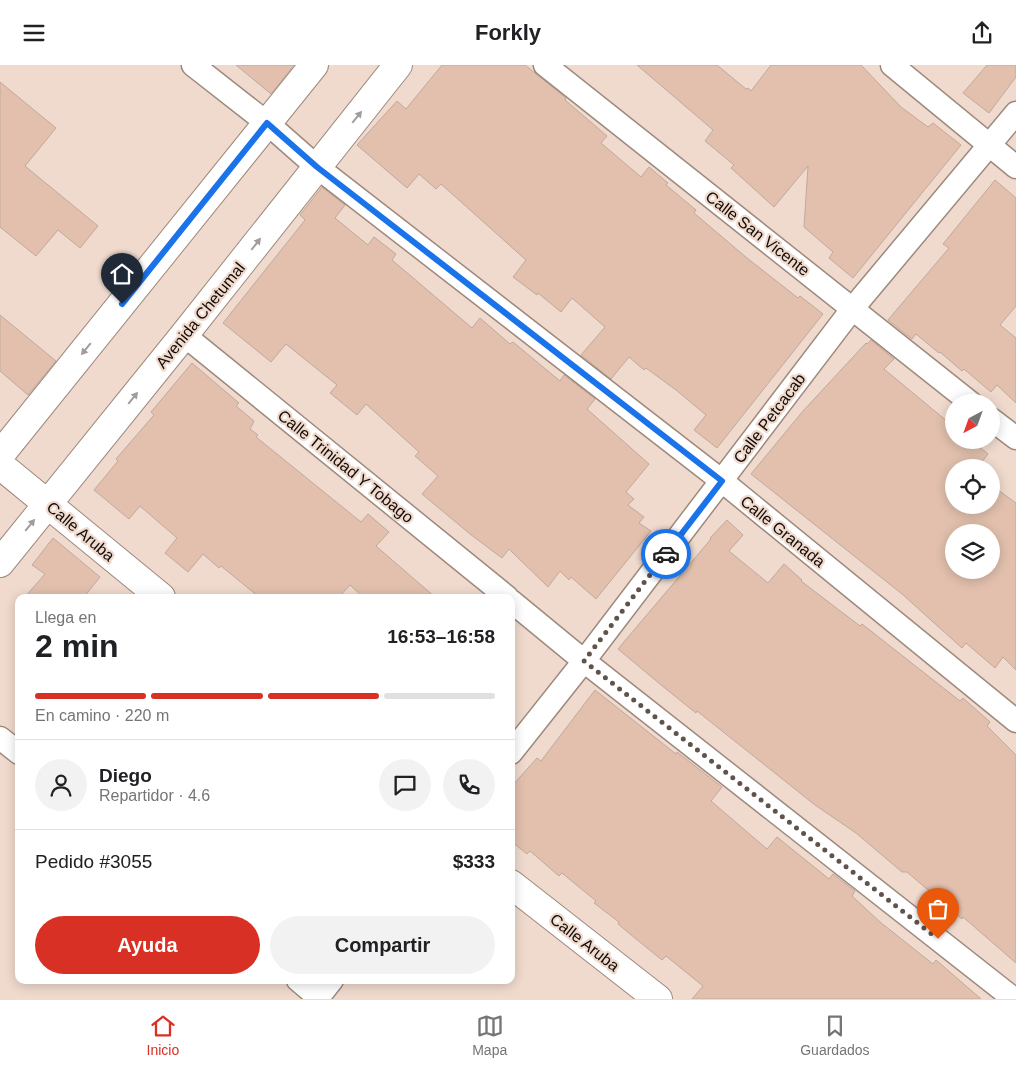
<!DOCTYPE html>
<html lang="es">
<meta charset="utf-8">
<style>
:root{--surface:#fff;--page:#f2f2f2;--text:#202124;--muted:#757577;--line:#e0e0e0;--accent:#d93025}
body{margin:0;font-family:Helvetica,sans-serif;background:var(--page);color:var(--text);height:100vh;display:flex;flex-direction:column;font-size:19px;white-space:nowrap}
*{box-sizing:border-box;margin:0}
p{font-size:16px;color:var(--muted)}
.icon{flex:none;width:28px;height:28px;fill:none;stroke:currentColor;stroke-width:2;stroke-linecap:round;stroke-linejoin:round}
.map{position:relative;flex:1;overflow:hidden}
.details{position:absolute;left:15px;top:529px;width:500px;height:390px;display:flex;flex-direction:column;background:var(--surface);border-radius:10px;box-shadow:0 2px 12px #0003}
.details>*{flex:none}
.needle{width:32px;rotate:221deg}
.controls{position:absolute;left:945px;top:329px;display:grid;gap:10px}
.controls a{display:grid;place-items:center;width:55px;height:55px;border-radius:50%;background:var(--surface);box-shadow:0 2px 12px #0003;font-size:25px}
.pin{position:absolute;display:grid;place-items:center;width:42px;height:42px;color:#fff;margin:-51px -21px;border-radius:50% 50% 50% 0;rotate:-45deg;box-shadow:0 0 5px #0007}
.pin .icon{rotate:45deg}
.courier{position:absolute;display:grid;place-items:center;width:50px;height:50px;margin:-25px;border:4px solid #1a73e8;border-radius:50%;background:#fff;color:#222;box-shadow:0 1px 6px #0007}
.headline em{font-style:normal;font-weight:700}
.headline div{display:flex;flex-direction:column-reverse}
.headline{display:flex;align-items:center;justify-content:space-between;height:85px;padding:0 20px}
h1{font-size:32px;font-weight:700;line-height:38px}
.bar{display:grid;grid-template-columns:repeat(4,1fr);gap:8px 5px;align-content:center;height:60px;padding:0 20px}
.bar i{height:6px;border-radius:4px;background:var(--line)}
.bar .current{background:var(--accent)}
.bar p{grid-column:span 4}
.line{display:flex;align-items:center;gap:12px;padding:0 20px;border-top:1px solid var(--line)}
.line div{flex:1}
.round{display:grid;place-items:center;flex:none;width:52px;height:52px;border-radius:26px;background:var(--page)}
.action{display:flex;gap:10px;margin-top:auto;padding:10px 20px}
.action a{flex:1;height:58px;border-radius:30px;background:var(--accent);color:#fff;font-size:20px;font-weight:700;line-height:58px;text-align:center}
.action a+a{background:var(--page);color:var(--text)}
header{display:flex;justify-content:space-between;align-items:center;height:65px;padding:0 20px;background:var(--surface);font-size:22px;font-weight:700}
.tab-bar{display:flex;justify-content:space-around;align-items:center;height:70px;border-top:1px solid var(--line);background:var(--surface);font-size:14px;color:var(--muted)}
.tab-bar a{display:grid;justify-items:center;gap:2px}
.tab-bar .current{color:var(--accent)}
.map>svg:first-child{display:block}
</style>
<header><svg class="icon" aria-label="menu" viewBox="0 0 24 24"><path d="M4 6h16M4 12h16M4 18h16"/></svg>Forkly<svg class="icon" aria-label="share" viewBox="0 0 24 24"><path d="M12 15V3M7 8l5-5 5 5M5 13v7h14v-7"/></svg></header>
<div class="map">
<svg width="1016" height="934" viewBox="0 0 1016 934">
<rect width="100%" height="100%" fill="#f0dacd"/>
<!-- building -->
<path fill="#e2c0ad" stroke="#bfa99d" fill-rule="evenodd" d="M236,0H294L271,29Z
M442,0H525L566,33L565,35L607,71L601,78L641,112L649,102L668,118L666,120L696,145L694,148L747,193L798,233L800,231L823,249L717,383L694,365L706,350L676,325L646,303L644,305L629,292L611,314L581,290L605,262L572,233L561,247L538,228L537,230L513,212L526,195L441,119L436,124L419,109L407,123L357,80L397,36L406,44Z
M637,0H717L746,24L748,23L751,26L771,0H861L901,42L928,62L933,58L961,80L853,213L829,193L833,187L804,162L808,101L774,142L731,103L734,100L705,76L713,65Z
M987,0H1016V12L989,48L963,28Z
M0,17L56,63L25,101L98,161L80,183L58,165L36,191L0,162Z
M995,115L1016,133V241L1000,260L1016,273V338L997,320L991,327L964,304L962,306L940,287L939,288L916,269L912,274L888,255L949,183L943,179Z
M322,122L345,140L335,153L368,180L374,172L396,189L392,195L472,263L480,253L510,279L513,277L560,316L564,310L595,334L587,344L649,399L626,427L634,434L628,440L644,452L639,458L651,466L596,534L571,512L569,515L560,506L548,522L509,484L502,493L470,469L422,429L438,411L415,391L419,387L366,339L357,350L330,328L337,320L286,279L271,297L223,258L305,155L300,150Z
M0,250L56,296L28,330L0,306Z
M871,275L894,294L884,304L954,362V372L952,375H971L988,389L978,402H954V440H991V420L1016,438V605L1003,592L995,603L966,578L962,583L902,529L751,409L803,346L866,278L867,279ZM954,468H991V505H954Z
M192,298L239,338L236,341L254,356L250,364L258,370L256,372L361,457L368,449L389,467L376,481L435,532H363L350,520L339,532H259L221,501L219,503L203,489L188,507L165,488L177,473L140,441L129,454L94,425L118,396L116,394L154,350L151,347Z
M727,455L743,470L729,486L768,518L784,499L802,515L801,516L860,561L862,559L960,636L963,633L990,657L987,661L1016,690V898L963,852L962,854L907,807H902L856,768L815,740L697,646L696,648L666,624L618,584L711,474L710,473Z
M53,473L100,512L84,532H25L45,509L32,500Z
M595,625L676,689L677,687L722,722L711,736L767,784L777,772L829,814L833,809L855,826L852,831L880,857L933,899L936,895L981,934H692L703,921L666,891L662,895L641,878L618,859L619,857L594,838L596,836L562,808L559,811L530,786L527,789L511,776V722L537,693L541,696Z"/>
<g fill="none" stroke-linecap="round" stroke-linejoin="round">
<defs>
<path id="street" d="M193,0L267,58L317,102L722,416L1016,656
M545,0L971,338
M892,0L1016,102
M184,270L507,532
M991,354L1016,373
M511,536L584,596L1014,934
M0,673L19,688
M511,688L584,596L853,243L1016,48
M298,915L318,932
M317,934L332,915"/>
<path id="secondary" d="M0,390L314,0
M0,400L161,532
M0,498L184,270L398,0
M511,819L658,934"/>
</defs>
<!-- street casing -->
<use href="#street" stroke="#9e897d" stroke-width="25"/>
<!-- secondary casing -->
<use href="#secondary" stroke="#9e897d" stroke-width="30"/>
<!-- street -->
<use href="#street" stroke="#fff" stroke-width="22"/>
<!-- secondary -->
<use href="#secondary" stroke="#fff" stroke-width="28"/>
</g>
<!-- one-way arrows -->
<defs><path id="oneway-solid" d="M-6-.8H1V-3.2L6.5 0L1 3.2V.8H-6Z" transform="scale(1.25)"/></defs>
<g fill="#a09d9c">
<use href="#oneway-solid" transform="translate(357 52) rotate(-51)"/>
<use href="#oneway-solid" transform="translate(256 179) rotate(-52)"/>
<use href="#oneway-solid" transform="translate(86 284) rotate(129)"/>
<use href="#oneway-solid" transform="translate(133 333) rotate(-51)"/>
<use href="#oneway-solid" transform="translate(30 460) rotate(-51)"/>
</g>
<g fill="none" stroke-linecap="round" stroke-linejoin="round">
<!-- done -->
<path stroke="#60534c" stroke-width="5" stroke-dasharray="0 9" d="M666,489L584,596L938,874"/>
<!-- route -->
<path stroke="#1a73e8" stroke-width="6" d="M122,239L267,58L317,102L722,416L666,489"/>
</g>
<g text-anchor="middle" stroke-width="4.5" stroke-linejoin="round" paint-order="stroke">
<!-- street labels -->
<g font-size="16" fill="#120b07" stroke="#f0dacd">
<text transform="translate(758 168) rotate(38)" y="6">Calle San Vicente</text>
<text transform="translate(200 250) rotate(-51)" y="6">Avenida Chetumal</text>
<text transform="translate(769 353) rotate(-53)" y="6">Calle Petcacab</text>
<text transform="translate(346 401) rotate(39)" y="6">Calle Trinidad Y Tobago</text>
<text transform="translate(81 466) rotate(40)" y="6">Calle Aruba</text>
<text transform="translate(783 466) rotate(39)" y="6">Calle Granada</text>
<text transform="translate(585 877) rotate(38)" y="6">Calle Aruba</text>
</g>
</g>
</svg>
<div class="controls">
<a><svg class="needle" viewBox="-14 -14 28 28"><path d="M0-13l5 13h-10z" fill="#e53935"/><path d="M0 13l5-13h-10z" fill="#757577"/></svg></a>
<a><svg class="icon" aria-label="locate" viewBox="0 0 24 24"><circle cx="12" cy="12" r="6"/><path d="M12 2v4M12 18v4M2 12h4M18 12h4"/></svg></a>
<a><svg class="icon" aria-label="layers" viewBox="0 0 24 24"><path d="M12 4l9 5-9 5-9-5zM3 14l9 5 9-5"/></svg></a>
</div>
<div class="pin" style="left:938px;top:874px;background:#ea580c"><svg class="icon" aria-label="bag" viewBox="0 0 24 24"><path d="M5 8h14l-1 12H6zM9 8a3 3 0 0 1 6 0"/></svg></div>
<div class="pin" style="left:122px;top:239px;background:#1f2937"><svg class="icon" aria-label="home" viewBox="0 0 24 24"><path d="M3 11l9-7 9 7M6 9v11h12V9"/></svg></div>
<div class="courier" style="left:666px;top:489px"><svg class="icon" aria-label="car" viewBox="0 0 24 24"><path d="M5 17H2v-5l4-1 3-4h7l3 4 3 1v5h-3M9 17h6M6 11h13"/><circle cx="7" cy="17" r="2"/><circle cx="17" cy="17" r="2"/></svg></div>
<section class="details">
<div class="headline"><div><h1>2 min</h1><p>Llega en</p></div><em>16:53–16:58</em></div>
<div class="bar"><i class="current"></i><i class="current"></i><i class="current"></i><i></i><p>En camino · 220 m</p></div>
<div class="line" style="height:90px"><a class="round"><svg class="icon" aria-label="person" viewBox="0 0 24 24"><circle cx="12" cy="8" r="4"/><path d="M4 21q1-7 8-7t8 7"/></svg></a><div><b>Diego</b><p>Repartidor · 4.6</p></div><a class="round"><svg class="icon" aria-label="chat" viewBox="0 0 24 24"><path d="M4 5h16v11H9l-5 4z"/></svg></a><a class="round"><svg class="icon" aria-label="phone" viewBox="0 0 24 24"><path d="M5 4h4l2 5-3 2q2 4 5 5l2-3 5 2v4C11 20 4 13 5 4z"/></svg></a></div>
<div class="line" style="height:65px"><div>Pedido #3055</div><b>$333</b></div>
<div class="action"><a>Ayuda</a><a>Compartir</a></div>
</section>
</div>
<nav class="tab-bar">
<a class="current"><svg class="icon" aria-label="home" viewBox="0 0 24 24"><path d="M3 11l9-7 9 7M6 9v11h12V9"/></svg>Inicio</a>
<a><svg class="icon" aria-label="map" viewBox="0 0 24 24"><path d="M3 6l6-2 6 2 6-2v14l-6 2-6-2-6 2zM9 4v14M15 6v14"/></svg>Mapa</a>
<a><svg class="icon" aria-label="saved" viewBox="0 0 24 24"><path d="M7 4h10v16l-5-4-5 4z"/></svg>Guardados</a>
</nav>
